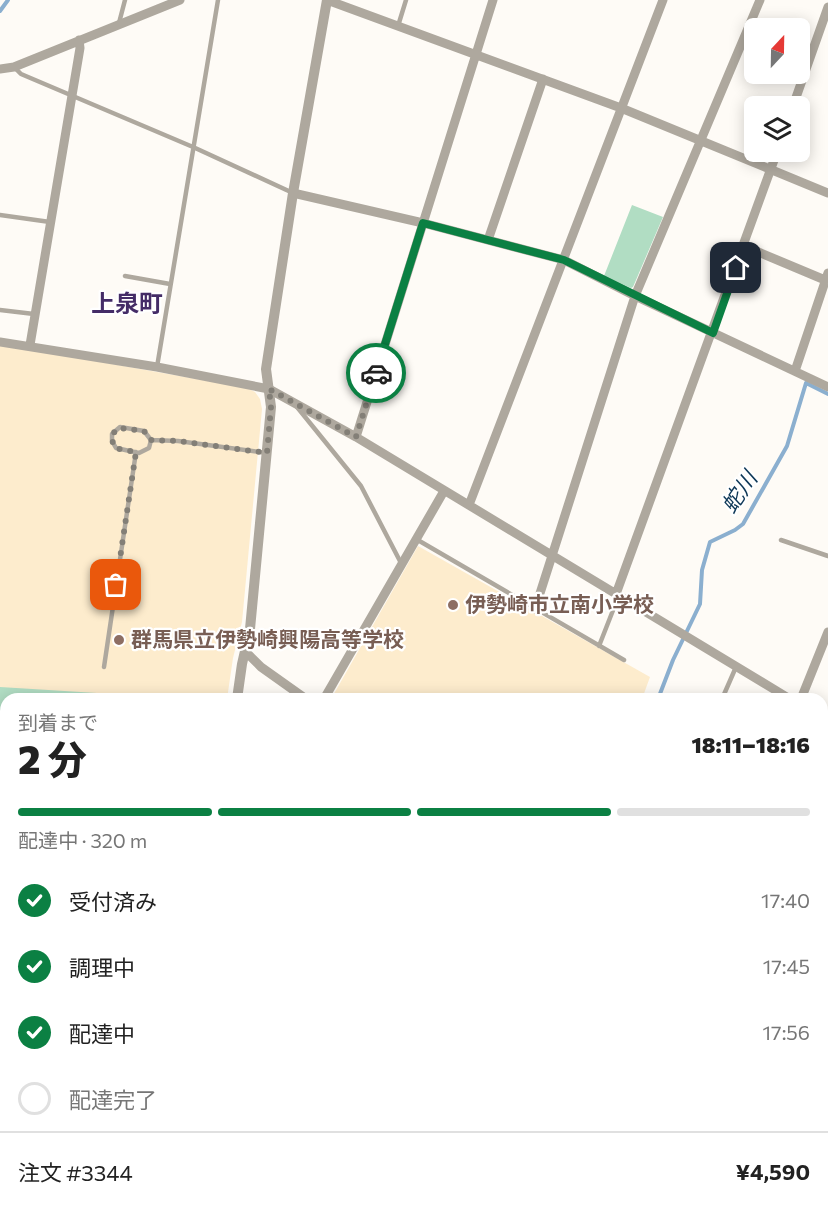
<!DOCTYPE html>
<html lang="ja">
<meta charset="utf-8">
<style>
:root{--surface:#fff;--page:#f2f2f2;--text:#222;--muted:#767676;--line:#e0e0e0;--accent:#0b8043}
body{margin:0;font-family:Commissioner,"Noto Sans JP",sans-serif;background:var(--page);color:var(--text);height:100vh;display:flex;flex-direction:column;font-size:22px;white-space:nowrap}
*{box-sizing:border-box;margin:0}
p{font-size:20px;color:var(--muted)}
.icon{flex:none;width:33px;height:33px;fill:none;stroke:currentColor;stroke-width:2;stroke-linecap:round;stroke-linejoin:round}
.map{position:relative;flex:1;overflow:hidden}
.sheet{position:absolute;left:0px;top:693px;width:828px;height:530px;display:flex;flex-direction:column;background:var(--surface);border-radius:18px 18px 0 0;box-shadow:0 3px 15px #0003}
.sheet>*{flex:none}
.needle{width:39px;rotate:22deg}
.tools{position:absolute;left:744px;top:18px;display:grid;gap:12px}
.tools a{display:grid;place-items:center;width:66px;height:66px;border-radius:9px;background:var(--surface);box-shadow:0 3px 15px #0003;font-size:30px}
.pin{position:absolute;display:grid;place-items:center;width:51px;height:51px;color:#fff;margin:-26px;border-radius:12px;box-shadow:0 3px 9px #0006}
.courier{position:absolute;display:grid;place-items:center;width:60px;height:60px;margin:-30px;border:4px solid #0b8043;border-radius:50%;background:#fff;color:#222;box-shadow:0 2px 8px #0007}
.headline em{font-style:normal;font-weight:800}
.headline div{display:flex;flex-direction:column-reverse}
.headline{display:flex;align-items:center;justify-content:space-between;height:102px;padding:0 18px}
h1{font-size:39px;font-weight:800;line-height:45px}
.bar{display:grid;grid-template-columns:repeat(4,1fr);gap:9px 6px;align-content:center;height:72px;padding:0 18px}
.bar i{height:8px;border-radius:4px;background:var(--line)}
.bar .active{background:var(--accent)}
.bar p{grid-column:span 4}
.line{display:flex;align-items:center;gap:15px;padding:0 18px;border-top:2px solid var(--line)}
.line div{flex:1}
ol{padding:0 18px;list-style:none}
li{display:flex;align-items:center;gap:18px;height:66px}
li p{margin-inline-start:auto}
li .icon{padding:6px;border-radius:50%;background:var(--accent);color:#fff;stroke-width:4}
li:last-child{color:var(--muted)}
li i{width:33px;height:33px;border:3px solid var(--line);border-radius:50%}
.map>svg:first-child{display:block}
</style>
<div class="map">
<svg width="828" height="1222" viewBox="0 0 828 1222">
<rect width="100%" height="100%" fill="#fefbf6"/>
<!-- built -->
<path fill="#fdeccd" d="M0,346L28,349L247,388L255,392L260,399L262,409L242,622L233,658L227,699H6V902L0,901Z
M418,546L650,677L642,699H331Z
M461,1217V1222H254L249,1217Z"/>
<!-- green -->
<path fill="#b1ddc3" d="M632,205L663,217L633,287L631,288L604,276Z
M0,687L113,694L116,699H6V898L0,896Z"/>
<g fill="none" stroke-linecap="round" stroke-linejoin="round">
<!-- stream -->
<path stroke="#8bafcf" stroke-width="4" d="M0,11L8,0
M658,699L673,660L700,604L702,570L710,542L735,530L743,524L787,446L806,383L828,394"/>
<!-- service -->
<path stroke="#aea89e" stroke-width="4.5" d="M119,23L125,0
M398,26L406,0
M15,68L21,74L193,147L293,193
M0,215L50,222
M125,276L170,284
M0,310L34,314
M157,367L218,0
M297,407L361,486L401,563
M120,427L144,431L151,440L149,448L139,453L116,448L112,441V434Z
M151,440L178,441L267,453
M416,539L624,660
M781,540L828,556
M599,646L619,595
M104,667L136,452
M722,699L736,667
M0,942L6,955
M150,1216L153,1222"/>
<!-- minor -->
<path stroke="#aea89e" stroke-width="9" d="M327,0L621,108L828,193
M0,69L14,67L180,0
M793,106L828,7
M293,193L423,223L564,260L635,296L828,387
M488,240L543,79
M744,246L825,280
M0,342L157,367L269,389L356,437L790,699
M30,345L80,48L79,40
M795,371L828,273
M356,437L493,0
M469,505L663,0
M616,594L777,152
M535,609L635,296L760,0
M245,651L261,667L306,699
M324,699L444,491
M801,699L828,632
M822,718L828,721
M822,785L828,766
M0,1096L6,1101
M103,1216L106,1222
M41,1222V1216"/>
<!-- tertiary -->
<path stroke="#aea89e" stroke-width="10" d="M237,699L242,664L250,629L271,407L266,369L293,193L327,0
M822,986L828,989
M0,1081L6,1078
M468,1216L469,1222
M481,1216L492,1222"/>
<!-- primary -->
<path stroke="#6f6352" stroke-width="14" d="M0,916L6,918
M822,1160L828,1146"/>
<!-- trunk -->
<path stroke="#645744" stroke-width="15" d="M822,1189L828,1192
M789,1222L792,1216
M804,1222L806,1216"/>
</g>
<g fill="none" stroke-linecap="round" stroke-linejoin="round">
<!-- done -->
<path stroke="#837f77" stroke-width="6" stroke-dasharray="0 10.8" d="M116,585L136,452L119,449L113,445L112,434L120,428L144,431L151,440L178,441L267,453L271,407L269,389L356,437L376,373"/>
<!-- route -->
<path stroke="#0b8043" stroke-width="8" d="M376,373L423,223L564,260L713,333L736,268"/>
</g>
<!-- markers -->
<g fill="#8d6e63" stroke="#fff" stroke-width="2">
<circle cx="453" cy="605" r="6"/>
<circle cx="119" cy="640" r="6"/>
</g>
<g text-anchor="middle" stroke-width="4.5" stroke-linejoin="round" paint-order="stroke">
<!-- education labels -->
<g font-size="21" font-weight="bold" fill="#785e54" stroke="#fff" text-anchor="start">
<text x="465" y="612">伊勢崎市立南小学校</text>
<text x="131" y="647">群馬県立伊勢崎興陽高等学校</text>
</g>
<!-- water labels -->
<g font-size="22" font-style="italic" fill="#0d3757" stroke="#fff">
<text transform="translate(739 492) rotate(-56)" y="8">蛇川</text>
</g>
<!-- quarter labels -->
<g font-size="24" font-weight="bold" fill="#442c67" stroke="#fff">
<text x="127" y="312">上泉町</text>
</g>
</g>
</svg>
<div class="tools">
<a><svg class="needle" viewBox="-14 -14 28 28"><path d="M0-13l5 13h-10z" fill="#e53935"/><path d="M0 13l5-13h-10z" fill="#767676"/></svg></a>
<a><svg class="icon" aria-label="layers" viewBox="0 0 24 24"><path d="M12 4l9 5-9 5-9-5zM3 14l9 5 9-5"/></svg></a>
</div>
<div class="pin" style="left:116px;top:585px;background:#ea580c"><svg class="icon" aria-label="bag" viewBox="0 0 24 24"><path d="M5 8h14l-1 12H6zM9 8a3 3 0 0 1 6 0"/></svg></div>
<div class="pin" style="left:736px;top:268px;background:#1f2937"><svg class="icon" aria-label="home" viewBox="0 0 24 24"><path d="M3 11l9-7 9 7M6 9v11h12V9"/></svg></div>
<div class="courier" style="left:376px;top:373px"><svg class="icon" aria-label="car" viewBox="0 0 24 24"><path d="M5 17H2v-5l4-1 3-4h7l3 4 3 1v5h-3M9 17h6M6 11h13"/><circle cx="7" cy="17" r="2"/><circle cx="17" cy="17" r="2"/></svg></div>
<section class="sheet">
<div class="headline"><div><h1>2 分</h1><p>到着まで</p></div><em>18:11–18:16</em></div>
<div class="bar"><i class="active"></i><i class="active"></i><i class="active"></i><i></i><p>配達中 · 320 m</p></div>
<ol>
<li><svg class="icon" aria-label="check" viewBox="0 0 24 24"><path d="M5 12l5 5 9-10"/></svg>受付済み<p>17:40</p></li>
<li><svg class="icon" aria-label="check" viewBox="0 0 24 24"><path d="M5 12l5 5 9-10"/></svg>調理中<p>17:45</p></li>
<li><svg class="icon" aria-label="check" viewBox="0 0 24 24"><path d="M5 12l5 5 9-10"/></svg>配達中<p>17:56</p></li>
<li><i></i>配達完了</li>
</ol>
<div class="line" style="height:78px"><div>注文 #3344</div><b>¥4,590</b></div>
</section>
</div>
